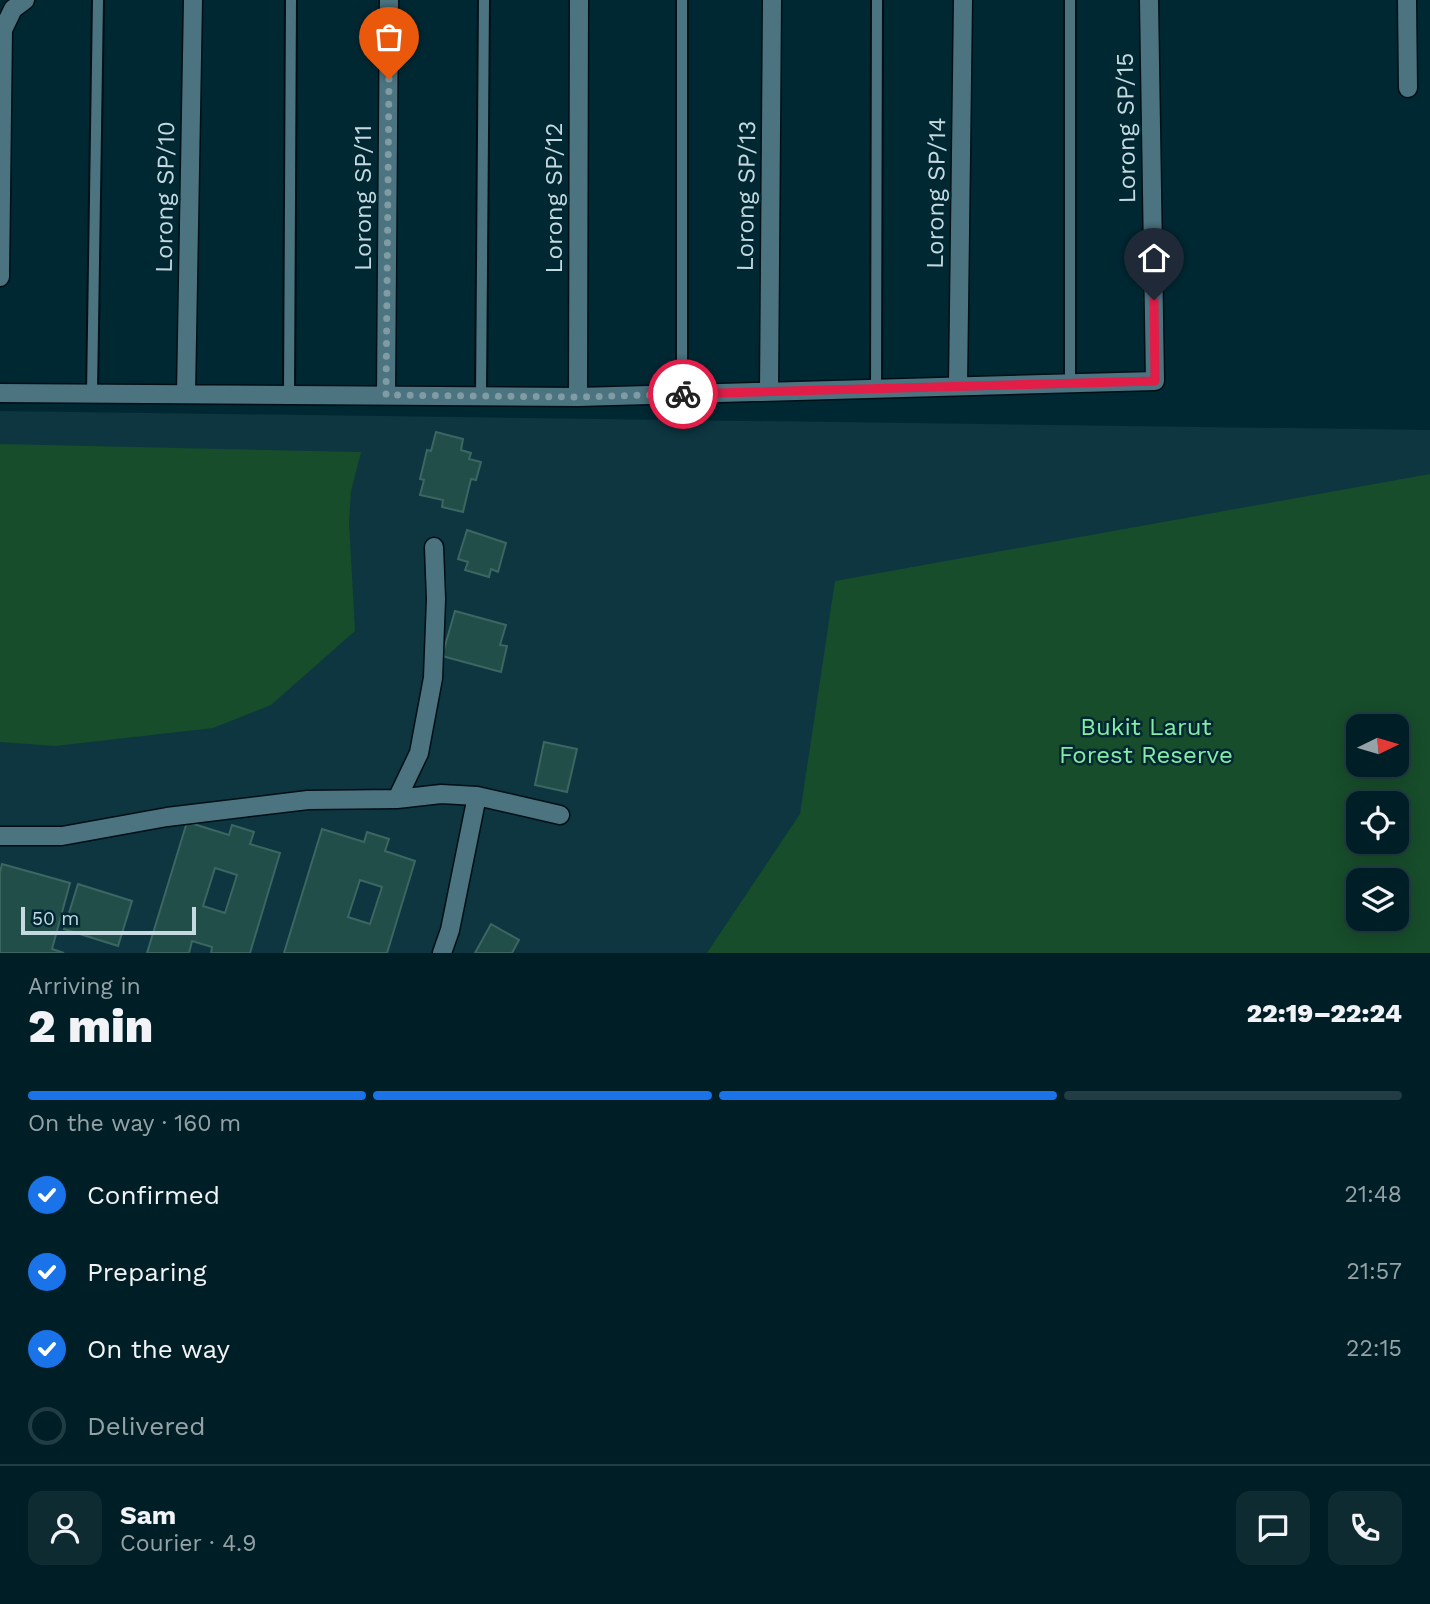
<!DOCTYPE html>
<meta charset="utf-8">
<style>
:root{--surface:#001e26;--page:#0e2b32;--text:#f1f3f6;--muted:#95a2a7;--line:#223c43;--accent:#1a73e8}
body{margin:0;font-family:"Work Sans",sans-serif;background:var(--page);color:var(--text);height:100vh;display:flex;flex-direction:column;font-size:26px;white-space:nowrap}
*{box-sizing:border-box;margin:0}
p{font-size:23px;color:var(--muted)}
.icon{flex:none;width:38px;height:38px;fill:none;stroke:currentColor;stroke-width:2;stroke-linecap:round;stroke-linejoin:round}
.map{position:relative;height:953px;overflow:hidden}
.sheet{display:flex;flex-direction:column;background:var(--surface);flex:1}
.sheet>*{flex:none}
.needle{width:46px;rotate:85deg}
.controls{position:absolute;left:1346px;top:714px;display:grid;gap:14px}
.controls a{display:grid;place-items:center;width:63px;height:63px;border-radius:14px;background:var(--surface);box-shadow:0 4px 18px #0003,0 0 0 2px var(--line);font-size:35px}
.scale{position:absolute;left:21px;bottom:18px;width:175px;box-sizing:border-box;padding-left:7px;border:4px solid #c4d9e0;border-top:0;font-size:19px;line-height:24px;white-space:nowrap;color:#c4d9e0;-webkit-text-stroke:5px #002833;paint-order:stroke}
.pin{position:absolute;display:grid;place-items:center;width:60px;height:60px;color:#fff;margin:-72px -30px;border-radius:50% 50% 50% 0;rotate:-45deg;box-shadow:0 0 7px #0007}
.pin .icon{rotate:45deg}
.courier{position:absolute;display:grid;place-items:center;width:70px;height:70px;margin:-35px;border:5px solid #e11d48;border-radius:50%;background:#fff;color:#222;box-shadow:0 2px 9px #0007}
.headline em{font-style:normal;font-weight:800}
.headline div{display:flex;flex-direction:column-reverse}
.headline{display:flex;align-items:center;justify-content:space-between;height:119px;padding:0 28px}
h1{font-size:46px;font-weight:800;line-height:52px}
.bar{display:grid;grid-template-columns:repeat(4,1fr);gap:10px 7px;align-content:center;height:84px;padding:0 28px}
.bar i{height:9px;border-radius:5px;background:var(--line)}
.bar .on{background:var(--accent)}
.bar p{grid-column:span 4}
.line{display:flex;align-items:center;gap:18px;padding:0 28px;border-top:2px solid var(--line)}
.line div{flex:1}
.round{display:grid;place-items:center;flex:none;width:74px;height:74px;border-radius:14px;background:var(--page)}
ol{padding:0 28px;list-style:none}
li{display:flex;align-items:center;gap:21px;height:77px}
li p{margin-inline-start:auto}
li .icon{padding:7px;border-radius:50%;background:var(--accent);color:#fff;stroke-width:4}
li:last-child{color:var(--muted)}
li i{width:38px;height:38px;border:4px solid var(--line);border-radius:50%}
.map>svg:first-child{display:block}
</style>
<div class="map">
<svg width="1430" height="953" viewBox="0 0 1430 953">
<rect width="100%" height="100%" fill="#002833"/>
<!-- built -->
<path fill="#0d3641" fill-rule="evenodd" d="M0,411L1430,430V953H0ZM1358,726H1396V765H1358ZM1358,803H1396V842H1358ZM1358,880H1396V919H1358Z"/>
<!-- green -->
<path fill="#174d2b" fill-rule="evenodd" d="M0,444L361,452L351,491L349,522L355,631L271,705L213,728L55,746L0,742Z
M1430,474V953H707L800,814L835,581ZM1358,726H1396V765H1358ZM1358,803H1396V842H1358ZM1358,880H1396V919H1358Z"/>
<!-- building -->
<path fill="#224e49" stroke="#3b6661" stroke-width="2" fill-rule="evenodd" d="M436,432L463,439L461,450L471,453L469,459L481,462L476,480L471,479L463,512L442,507L443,500L420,495L424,480L420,479L427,450L431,451Z
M467,530L506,543L498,572L491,569L489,577L465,570L468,562L458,559Z
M455,611L506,625L500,645L507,646L501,672L442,656Z
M544,742L577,749L567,792L535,785Z
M187,822L229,835L232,825L254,832L250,844L280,853L250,953H211L212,947L192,941L189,953H147ZM215,868L237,875L225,913L203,906Z
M322,829L364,842L367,832L389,839L385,851L415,861L387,953H284ZM360,880L382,887L370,924L348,917Z
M2,864L70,883L52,949L64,953H0V872Z
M78,884L132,901L118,946L64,929Z
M491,924L519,940L512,953H475Z"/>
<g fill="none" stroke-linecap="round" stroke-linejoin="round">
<defs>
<path id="service" d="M1070,0V383
M876,389L877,0
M92,393L98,0
M682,394V0
M289,395L291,0
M481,396L484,0"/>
<path id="minor" d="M1407,0L1408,88
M0,277L3,30L13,9L25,0
M958,386L963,0
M769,392L772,0
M0,393L578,397L1155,381L1149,0
M186,394L193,0
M386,395L389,0
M578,397L579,0
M397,799L419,753L433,678L436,599L434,547
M0,836H62L167,817L308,800L397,799L441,794L477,796L560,815
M442,953L450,930L477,796"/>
</defs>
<!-- service casing -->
<use href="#service" stroke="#000f15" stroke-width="14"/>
<!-- minor casing -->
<use href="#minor" stroke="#000f15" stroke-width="21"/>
<!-- service -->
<use href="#service" stroke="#4b7380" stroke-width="10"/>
<!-- minor -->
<use href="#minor" stroke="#4b7380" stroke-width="18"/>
</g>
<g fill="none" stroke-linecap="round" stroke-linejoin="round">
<!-- done -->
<path stroke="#7f9ba3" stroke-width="7" stroke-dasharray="0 12.6" d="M389,79L386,395L578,397L683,394"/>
<!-- route -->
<path stroke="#e11d48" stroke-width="9" d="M683,394L1155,381L1154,300"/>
</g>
<g text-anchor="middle" stroke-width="5" stroke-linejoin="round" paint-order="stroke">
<!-- street labels -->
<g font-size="24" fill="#c4d9e0" stroke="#002833">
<text transform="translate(1126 128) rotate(-91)" y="8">Lorong SP/15</text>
<text transform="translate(936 193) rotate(-89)" y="8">Lorong SP/14</text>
<text transform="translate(746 196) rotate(-89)" y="8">Lorong SP/13</text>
<text transform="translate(165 197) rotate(-89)" y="8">Lorong SP/10</text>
<text transform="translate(363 198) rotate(-90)" y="8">Lorong SP/11</text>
<text transform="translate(554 198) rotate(-90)" y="8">Lorong SP/12</text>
</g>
<!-- park labels -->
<g font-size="24" fill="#86eba5" stroke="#002833">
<text x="1146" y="735">Bukit Larut<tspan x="1146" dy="28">Forest Reserve</tspan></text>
</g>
</g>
</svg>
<div class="controls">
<a><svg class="needle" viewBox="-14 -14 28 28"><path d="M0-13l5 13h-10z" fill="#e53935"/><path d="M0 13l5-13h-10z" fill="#95a2a7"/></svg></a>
<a><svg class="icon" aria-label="locate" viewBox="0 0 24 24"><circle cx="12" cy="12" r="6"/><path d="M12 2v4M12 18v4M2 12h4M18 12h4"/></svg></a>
<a><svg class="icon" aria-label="layers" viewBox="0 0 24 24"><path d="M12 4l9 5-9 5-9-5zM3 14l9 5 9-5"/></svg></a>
</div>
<div class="scale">50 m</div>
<div class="pin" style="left:389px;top:79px;background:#ea580c"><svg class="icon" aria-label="bag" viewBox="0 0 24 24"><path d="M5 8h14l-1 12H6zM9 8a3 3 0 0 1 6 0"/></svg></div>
<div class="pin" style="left:1154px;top:300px;background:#1f2937"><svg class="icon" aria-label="home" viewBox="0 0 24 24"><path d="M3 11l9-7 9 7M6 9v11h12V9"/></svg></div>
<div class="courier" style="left:683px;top:394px"><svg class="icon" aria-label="bike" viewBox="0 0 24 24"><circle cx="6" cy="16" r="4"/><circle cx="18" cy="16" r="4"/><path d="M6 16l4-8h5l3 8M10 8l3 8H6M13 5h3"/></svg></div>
</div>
<section class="sheet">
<div class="headline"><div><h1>2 min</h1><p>Arriving in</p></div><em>22:19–22:24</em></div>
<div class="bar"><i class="on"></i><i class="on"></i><i class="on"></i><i></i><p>On the way · 160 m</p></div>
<ol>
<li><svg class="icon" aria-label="check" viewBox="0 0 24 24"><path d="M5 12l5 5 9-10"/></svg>Confirmed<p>21:48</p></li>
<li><svg class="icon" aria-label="check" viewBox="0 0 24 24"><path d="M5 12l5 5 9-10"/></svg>Preparing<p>21:57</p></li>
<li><svg class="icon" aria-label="check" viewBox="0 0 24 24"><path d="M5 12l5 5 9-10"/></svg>On the way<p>22:15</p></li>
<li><i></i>Delivered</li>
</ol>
<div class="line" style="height:126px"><a class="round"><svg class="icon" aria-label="person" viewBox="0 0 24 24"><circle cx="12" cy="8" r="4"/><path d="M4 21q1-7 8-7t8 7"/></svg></a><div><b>Sam</b><p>Courier · 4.9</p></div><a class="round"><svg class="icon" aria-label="chat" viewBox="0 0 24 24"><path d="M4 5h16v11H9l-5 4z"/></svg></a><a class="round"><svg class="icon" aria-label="phone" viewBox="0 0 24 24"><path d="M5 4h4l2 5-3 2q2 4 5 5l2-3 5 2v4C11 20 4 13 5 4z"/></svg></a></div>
</section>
